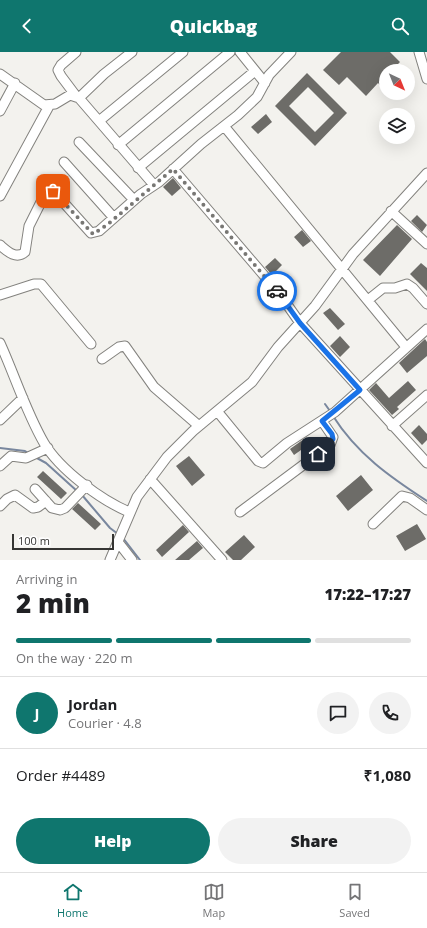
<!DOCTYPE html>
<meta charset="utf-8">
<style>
:root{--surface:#fff;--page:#f2f2f2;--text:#202124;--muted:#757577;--line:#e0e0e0;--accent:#0f766e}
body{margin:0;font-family:"Open Sans",sans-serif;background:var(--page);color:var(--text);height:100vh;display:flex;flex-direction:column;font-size:15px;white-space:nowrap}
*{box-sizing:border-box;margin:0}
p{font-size:13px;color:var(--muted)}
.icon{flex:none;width:22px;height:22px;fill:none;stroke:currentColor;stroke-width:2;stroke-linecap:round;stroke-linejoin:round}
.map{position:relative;height:508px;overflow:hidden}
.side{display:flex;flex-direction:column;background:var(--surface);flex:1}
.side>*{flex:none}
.needle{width:26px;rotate:137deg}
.controls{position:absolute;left:379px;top:12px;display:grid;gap:8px}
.controls a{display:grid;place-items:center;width:36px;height:36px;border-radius:50%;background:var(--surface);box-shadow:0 4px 16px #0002;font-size:20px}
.scale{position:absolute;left:12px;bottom:10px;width:102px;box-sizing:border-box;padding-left:4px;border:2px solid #353533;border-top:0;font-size:11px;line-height:14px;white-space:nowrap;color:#353533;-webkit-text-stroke:3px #fff;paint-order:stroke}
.pin{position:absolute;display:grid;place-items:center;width:34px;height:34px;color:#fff;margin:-17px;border-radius:8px;box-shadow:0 2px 6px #0006}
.courier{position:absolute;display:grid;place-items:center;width:40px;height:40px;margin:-20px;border:3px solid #1a73e8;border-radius:50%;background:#fff;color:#222;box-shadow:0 1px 5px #0007}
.headline em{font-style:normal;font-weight:800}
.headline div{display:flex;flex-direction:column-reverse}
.headline{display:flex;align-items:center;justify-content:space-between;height:68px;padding:0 16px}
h1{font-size:26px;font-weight:800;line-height:30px}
.bar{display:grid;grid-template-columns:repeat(4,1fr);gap:6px 4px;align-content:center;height:48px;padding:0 16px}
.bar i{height:5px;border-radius:3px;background:var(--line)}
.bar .current{background:var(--accent)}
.bar p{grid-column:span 4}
.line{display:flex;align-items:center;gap:10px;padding:0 16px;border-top:1px solid var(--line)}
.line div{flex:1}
.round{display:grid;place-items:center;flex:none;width:42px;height:42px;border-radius:21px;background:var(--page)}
.action{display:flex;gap:8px;margin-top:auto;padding:8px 16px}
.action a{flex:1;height:46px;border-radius:24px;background:var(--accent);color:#fff;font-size:16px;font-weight:800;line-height:46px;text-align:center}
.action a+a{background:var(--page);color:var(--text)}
header{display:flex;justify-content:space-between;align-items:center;height:52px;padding:0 16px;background:var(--accent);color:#fff;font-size:18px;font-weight:800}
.tab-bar{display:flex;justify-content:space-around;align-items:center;height:56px;border-top:1px solid var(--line);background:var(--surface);font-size:11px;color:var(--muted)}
.tab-bar a{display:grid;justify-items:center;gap:2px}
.tab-bar .current{color:var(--accent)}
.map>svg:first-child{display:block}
</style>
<header><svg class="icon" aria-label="back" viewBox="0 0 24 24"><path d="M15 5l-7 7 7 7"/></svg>Quickbag<svg class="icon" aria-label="search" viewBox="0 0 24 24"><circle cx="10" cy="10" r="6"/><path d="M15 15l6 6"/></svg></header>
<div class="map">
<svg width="427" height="508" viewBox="0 0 427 508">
<rect width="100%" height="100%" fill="#f3f2ee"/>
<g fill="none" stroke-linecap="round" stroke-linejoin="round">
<!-- stream -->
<path stroke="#79879e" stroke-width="2" d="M325,352L330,359
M333,364C357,402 390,425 427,449
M0,396L25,399L30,402
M35,405L46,411L77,439
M82,443L110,476L118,482
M123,486L140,508"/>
</g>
<!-- building -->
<path fill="#6d6c68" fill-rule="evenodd" d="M341,0H390L400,10L391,19H386V39L378,31L366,44L347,25L339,33L323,18Z
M307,21L347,61L315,94L275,54ZM308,35L334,61L315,80L289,54Z
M266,62L272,70L258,82L251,75Z
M173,126L181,136L172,144L163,135Z
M417,163L427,173L422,180L411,169Z
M397,173L412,187L380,224L363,208Z
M302,178L311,189L303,195L294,185Z
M275,206L282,213L272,223L265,215Z
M421,211L427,216V239L410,222Z
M330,256L345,272L338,278L323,261Z
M340,284L350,295L340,305L330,294Z
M425,287L427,290V304L407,321L399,311Z
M408,329L416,338L397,355L399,357L392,363L369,338L376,331L389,346Z
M419,373L427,382V388L422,393L411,381Z
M304,387L308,393L294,403L290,397Z
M189,404L205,423L192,434L176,414Z
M43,419L67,441L61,447L37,425Z
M361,423L373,438L348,459L336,444Z
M78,451L101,472L95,478L72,457Z
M417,472L426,487L405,499L396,484Z
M183,473L189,480L162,505L156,498Z
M244,483L255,495L241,508H233L225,500Z
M197,489L203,496L189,508H175Z"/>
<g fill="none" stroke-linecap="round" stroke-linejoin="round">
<defs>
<path id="minor" d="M76,0L61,13L58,18L61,24L76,44
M240,0L265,31
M419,0L427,27
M0,22L44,53L55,52L70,43L79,46L154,133
M79,46L104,22L132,0
M0,59L15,31
M99,69L183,0
M224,74L406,295
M79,90L134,148
M118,93L230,0
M64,110L114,166
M138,116L255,19
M173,117L279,241L300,271L427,411
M0,144L49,54
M391,159L427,192
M0,193C7,199 16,208 25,200L29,174L44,144L50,138L55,141L91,181L99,179L141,142L159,130L201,92L238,63L257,45L269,23L291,0
M0,243L34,232H41L91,292
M368,248L383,236H395L407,232L413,236L427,252
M0,291C15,324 26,360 44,391C60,418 101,448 129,460
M102,307L119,295L125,294L154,335L199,374
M217,359L258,409L263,411L287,391L335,360L427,277
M0,368L23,346
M392,374L427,343
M0,414L11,404L26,406L48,396
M150,427L222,508
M35,437L52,456L60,458L65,456L87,433
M0,454L7,447L15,443L33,456L38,455L46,449
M240,460L330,393L333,385L322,369
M373,472L402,444L410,446L427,458
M118,490L132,508
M110,508L137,445L167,405L193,379L252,330L278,295L315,254L353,202L427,121"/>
</defs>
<!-- minor casing -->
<use href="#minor" stroke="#83827e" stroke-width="11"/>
<!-- minor -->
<use href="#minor" stroke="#fff" stroke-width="9"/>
</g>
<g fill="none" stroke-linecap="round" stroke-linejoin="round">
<!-- done -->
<path stroke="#787774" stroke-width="4" stroke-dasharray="0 7.2" d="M53,139L93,182L107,173L173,117L277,239"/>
<!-- route -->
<path stroke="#1a73e8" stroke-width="5" d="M277,239L300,271L360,338L322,369L332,382L333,387L326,396L318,402"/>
</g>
</svg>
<div class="controls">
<a><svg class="needle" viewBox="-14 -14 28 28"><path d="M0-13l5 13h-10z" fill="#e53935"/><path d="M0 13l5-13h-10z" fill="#757577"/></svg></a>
<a><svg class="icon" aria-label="layers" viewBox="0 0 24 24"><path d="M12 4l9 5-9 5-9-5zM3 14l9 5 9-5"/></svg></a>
</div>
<div class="scale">100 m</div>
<div class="pin" style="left:53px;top:139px;background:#ea580c"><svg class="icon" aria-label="bag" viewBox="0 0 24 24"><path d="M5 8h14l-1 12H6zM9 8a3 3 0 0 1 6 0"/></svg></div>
<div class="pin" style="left:318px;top:402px;background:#1f2937"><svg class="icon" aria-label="home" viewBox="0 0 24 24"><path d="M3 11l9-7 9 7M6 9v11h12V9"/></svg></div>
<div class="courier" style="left:277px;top:239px"><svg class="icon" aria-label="car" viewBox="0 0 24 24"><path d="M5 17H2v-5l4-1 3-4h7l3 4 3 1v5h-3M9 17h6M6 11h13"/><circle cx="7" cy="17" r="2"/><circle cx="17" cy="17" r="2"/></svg></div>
</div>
<section class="side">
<div class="headline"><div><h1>2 min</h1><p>Arriving in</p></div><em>17:22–17:27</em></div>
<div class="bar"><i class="current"></i><i class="current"></i><i class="current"></i><i></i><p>On the way · 220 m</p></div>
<div class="line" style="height:72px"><b class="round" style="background:var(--accent);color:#fff">J</b><div><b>Jordan</b><p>Courier · 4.8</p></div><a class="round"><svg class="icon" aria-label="chat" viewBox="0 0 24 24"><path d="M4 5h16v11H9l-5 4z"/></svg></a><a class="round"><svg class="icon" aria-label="phone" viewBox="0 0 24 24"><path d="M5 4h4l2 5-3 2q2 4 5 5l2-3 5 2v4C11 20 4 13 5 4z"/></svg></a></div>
<div class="line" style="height:52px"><div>Order #4489</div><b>₹1,080</b></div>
<div class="action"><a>Help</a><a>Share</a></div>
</section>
<nav class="tab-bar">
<a class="current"><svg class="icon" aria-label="home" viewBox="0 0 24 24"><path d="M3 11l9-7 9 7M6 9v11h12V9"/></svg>Home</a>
<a><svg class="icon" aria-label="map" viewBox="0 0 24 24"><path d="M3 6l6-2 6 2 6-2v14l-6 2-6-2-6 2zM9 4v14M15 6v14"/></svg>Map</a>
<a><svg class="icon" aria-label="saved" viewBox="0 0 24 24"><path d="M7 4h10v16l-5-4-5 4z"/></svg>Saved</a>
</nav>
